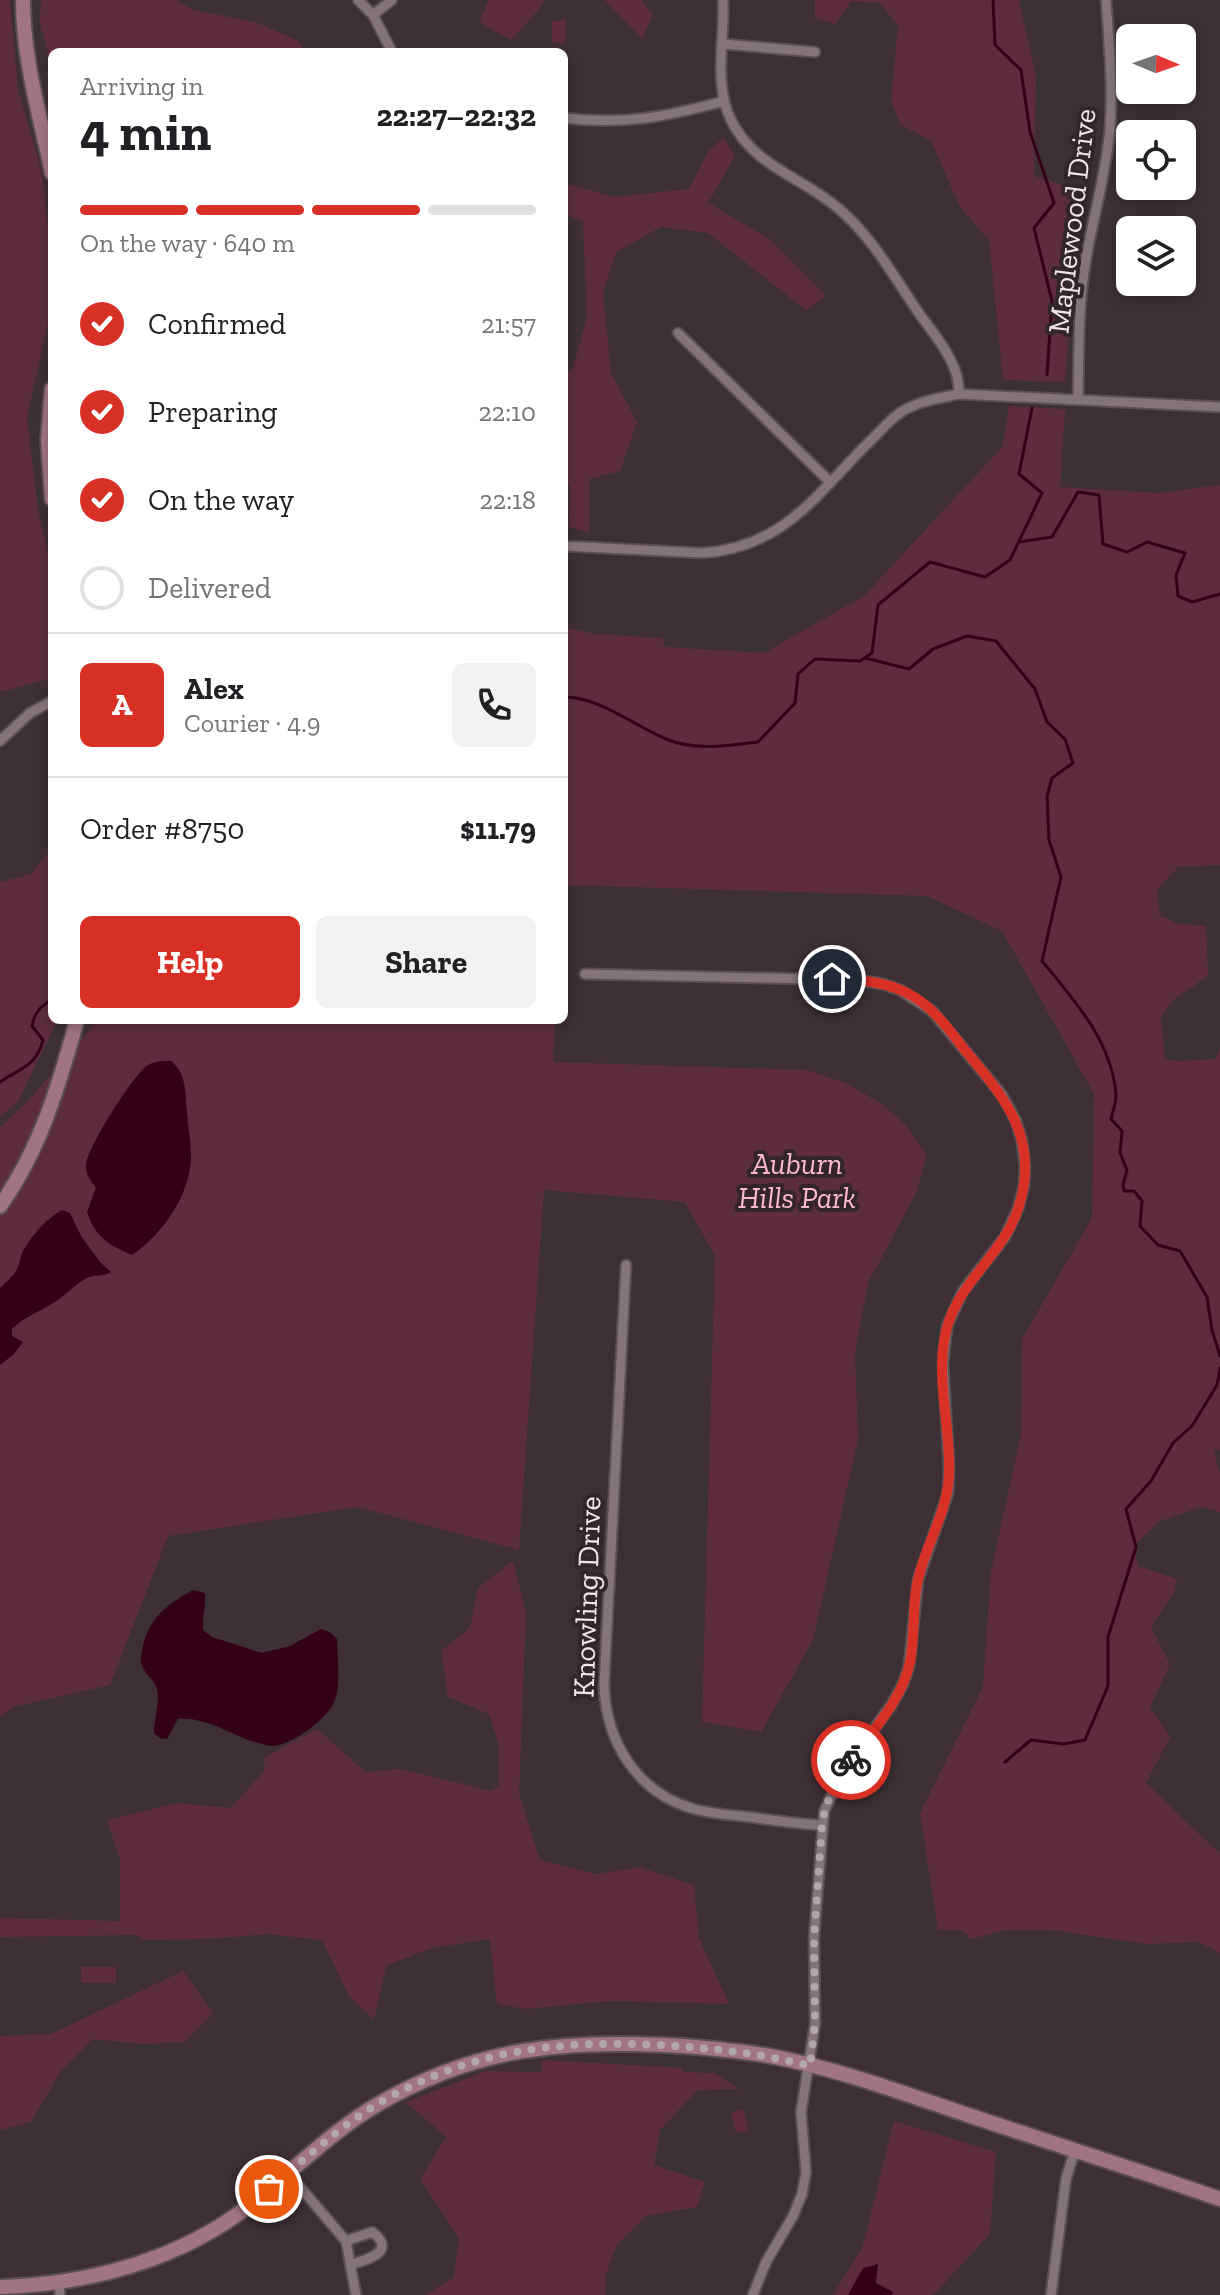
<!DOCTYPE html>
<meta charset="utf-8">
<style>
:root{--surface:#fff;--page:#f2f2f2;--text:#202124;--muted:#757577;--line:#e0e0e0;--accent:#d93025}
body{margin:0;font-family:"Zilla Slab",serif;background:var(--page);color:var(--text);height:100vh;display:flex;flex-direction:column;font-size:30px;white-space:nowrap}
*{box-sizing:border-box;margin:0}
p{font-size:26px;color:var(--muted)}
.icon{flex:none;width:44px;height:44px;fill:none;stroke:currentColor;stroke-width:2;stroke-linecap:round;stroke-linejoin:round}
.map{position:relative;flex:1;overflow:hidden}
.details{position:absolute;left:48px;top:48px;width:520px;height:976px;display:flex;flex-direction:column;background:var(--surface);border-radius:12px;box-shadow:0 4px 12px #0003}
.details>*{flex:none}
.needle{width:52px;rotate:92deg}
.tools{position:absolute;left:1116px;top:24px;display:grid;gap:16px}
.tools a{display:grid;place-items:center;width:80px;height:80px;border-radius:12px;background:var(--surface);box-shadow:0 4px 12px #0003;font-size:40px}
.pin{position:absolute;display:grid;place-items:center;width:68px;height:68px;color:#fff;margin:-34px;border:4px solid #fff;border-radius:50%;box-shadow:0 2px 8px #0007}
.courier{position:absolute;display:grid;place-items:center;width:80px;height:80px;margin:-40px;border:6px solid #d93025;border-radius:50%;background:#fff;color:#222;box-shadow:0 2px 10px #0007}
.head em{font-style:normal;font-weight:700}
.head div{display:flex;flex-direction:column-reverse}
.head{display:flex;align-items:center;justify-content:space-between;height:136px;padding:0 32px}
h1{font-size:52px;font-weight:700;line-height:60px}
.bar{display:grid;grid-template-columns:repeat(4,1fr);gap:12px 8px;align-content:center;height:96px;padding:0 32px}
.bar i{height:10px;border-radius:6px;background:var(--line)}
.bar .current{background:var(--accent)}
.bar p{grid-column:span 4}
.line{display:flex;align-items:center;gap:20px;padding:0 32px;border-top:2px solid var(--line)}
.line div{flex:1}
.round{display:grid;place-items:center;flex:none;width:84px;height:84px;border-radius:12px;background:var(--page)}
ol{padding:0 32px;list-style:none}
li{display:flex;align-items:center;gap:24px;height:88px}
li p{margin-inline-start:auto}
li .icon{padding:8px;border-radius:50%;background:var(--accent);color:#fff;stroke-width:4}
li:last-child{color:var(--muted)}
li i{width:44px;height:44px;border:4px solid var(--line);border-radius:50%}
.primary-button{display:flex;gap:16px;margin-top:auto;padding:16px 32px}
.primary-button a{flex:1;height:92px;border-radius:12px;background:var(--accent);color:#fff;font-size:32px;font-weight:700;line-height:92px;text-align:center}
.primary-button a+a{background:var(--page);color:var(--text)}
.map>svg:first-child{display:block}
</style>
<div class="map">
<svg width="1220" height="2295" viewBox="0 0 1220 2295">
<rect width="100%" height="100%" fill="#3d3034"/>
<!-- green -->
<path fill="#5d2d3f" d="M0,0H10L18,90L42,172L51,254L48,323L27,417L38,510L52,570V678L0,692Z
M41,0H176L193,10L255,22L299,41L306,52H52V70L40,22Z
M489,0H545L535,14L511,40L479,22Z
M605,0H642L653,15L642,39Z
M815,0H1019L1036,77L1034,176L1066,186L1080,185L1065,382L1003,380L989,240L960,207L931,141L900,124L891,100L898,26L880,3L851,1L835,24L815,18Z
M566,20L565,43H552V21Z
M724,138L735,156L708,203L771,240L826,296L806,310L708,233L661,227L616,252L603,293L611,373L637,422L620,471L589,479V532L569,527L570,487L564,476V368L572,371L587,318L583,221L564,214V183L614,197L689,189L709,150Z
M1009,406L1065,409L1060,487L1160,493L1220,485V865L1178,867L1158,889L1159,915L1179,924L1206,926L1208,976L1174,999L1161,1017L1165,1059L1177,1061L1216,1059L1220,1049V1449L1214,1452L1220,1472V1512L1201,1507L1160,1521L1134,1546L1138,1566L1177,1579L1174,1593L1151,1627L1170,1664L1150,1707L1170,1737L1146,1783L1220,1854V1953L1199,1942L1146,1944L1052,1930H1006L971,1939L961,1930H938L920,1813L983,1687L991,1571L1021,1435L1022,1339L1092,1218L1094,1094L1002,931L927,896L564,885V627L595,634L662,638L665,647L764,653L864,596L1003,446Z
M52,848V1020L57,1021L18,1102L0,1117V882L31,874Z
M98,1020H555L553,1062L807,1070L848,1084L883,1105L905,1124L927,1155L916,1193L868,1283L855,1353L858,1439L813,1640L761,1732L702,1722L715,1256L685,1202L544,1190L519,1550L358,1507L168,1536L110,1685L13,1707L0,1717V1127L28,1101Z
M513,1561L526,1614L519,1794L540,1860L596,1874L639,1867L694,1885L699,1938L729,2004L610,2001L526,2009L497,2004L490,1939L431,1948L386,1966L374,2020L349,1996L322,1940L268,1934L209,1939L143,1940L137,1935L0,1937V1918L120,1921V1859L107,1820L177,1803L231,1808L264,1771L265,1757L317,1729L366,1772L401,1769L491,1791L499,1785V1745L489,1714L448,1697L441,1651L470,1628L478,1588Z
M81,1967H116V1983H81Z
M183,1971L213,2013L185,2042L143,2044L92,2039L59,2074L31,2122L0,2130V2036L51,2034Z
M543,2060L683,2068L682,2072L714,2073L739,2089L698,2090L660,2130L654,2165L705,2182L697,2207L646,2216L617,2245L606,2274L605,2295H425L454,2277L459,2239L420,2179L446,2137L406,2102L486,2071L541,2072Z
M743,2109L749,2130L736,2133L731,2113Z
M894,2121L996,2152L990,2234L933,2295H833L863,2246Z"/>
<!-- water -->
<path fill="#340018" d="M163,1061H171C187,1074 185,1092 187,1112C188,1130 193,1150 190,1168C185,1202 160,1236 132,1255C108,1244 96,1238 87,1212L96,1188C92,1182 85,1174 86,1165C88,1146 130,1081 145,1067C150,1063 156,1062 163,1061Z
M62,1210L70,1213L81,1236L100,1262L111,1272C103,1277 95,1274 87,1278C75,1284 63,1298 50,1305C37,1313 24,1317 12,1329V1336L23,1342L13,1355L0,1365V1288C6,1282 13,1277 17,1269C20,1263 20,1257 23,1251C32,1235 46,1219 62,1210Z
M193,1590L205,1593C206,1606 202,1616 203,1630L212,1637L262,1653L290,1646L321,1629L331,1633L337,1639C337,1658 341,1681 335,1700C329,1718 291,1746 272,1746C264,1745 255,1742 248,1740C225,1731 204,1717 178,1719L167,1739L160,1738L154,1733C154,1718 160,1704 157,1689C154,1678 143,1674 141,1662C140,1659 142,1653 142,1650C148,1619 166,1605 193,1590Z
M878,2264L876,2283L893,2292L891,2295H848L863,2268Z"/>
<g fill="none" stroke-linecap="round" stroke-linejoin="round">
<!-- stream -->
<path stroke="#340018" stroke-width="3" d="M993,0L995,45L1021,70L1030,132L1054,203L1034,228L1052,301L1047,375
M1019,542L1052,537L1078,492L1099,495L1103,544L1127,552L1147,542L1185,553L1176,575L1178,596L1192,602L1220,594
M865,658L909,669L933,649L967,636L996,641L1035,689L1047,722L1065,739L1073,763L1052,778L1047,796L1049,840L1061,877L1042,961C1074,1000 1112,1041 1116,1095C1116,1103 1113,1111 1111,1119L1122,1131L1120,1153L1127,1170L1123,1185L1124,1191H1134L1142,1201L1140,1226L1158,1245L1180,1251L1207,1297L1212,1330L1220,1356
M564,697C597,696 635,726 666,739C695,751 727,746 758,742L795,703L798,674L815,659L860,661L872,653L878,605L930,562L985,577L1010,560L1042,493L1019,474L1032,408
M0,1082C20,1068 37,1066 43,1040L32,1026C34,1014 41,1005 52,1000
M1005,1762L1031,1740L1064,1744L1085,1740L1108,1686V1637L1136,1547L1126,1509L1151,1481L1173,1443L1192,1426L1217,1385L1220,1368"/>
<defs>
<path id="minor" d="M358,0L373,15L392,52
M723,0C725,39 713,84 731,120C753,166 802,177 838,208C871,236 892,273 916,309C929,328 947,348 955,370C958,378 959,386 959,394
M373,15L392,0
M723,44L815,52
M564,118C624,125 666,117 724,101
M678,333L830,482
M1078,400C1079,357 1078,314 1084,272C1091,223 1106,177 1110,128C1113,85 1109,43 1106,0
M564,546L702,553C781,548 814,498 865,446C877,435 888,421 901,412C919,401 939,398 959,394L1220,407
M0,741L30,713L52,701
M585,974L859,980L883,984L900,990L932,1011L1002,1095L1016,1121L1022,1141L1025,1167L1024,1185L1018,1209L1005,1237L963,1291L947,1326L943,1364L949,1466L948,1493L918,1580L909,1666L903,1684L892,1704L840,1776L824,1812L814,1937L815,2024L801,2112L806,2172L802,2194L793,2216L766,2262L753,2295
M626,1265L604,1685C606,1742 637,1793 694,1809C712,1814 731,1815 749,1817C773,1820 798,1824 822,1825
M288,2173L346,2241L356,2295
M346,2241L372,2232C398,2251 367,2260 352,2264
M59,2283L60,2295
M1051,2295L1066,2179L1075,2150"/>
<path id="secondary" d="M23,0C23,60 40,115 52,173
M52,389L48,440L52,499
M0,1206C40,1150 59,1085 77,1020
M0,2287C89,2284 181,2260 251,2204C294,2170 333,2130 380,2103C474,2049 559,2040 665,2045C700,2047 735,2050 770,2056C839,2069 905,2094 971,2116C1054,2144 1137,2170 1220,2199"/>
</defs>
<!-- minor casing -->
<use href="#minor" stroke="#594e52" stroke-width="13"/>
<!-- secondary casing -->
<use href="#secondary" stroke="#594e52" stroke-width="18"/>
<!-- minor -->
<use href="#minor" stroke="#837478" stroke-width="9"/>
<!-- secondary -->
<use href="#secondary" stroke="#a27384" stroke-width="14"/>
</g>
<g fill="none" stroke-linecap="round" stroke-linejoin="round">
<!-- done -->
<path stroke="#b1a7aa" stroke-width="8" stroke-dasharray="0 14.4" d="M269,2189C305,2159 339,2127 379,2103C471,2050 556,2040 660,2045C711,2048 760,2053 810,2066L815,2024L814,1937L822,1825C826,1800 836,1781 851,1760"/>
<!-- route -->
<path stroke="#d93025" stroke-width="10" d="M832,979C859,980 885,981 909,994C933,1007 948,1028 964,1049C1005,1098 1040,1138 1019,1206C1003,1258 953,1283 944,1341C937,1385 951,1430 949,1474C948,1509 929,1539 920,1572C911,1601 916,1633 910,1662C902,1700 873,1730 851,1760"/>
</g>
<g text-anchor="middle" stroke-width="8" stroke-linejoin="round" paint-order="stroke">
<!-- street labels -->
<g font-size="30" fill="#f0e7ea" stroke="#33262a">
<text transform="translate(1072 221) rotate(-83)" y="10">Maplewood Drive</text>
<text transform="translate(587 1597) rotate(-88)" y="10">Knowling Drive</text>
</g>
<!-- park labels -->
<g font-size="30" font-style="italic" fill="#ffbad0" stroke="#33262a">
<text x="797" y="1174">Auburn<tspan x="797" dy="34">Hills Park</tspan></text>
</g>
</g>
</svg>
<div class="tools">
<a><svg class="needle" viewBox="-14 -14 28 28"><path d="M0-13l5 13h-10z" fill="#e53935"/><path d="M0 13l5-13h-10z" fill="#757577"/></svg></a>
<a><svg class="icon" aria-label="locate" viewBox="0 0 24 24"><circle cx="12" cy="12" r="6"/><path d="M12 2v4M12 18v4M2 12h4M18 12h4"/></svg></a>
<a><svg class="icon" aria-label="layers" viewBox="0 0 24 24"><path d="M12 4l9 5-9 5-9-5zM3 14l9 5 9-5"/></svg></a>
</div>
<div class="pin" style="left:269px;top:2189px;background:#ea580c"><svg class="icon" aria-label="bag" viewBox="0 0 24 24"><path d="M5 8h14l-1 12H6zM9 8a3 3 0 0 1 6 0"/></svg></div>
<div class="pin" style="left:832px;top:979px;background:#1f2937"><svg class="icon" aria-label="home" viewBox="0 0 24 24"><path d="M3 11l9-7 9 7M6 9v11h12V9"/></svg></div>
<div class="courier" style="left:851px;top:1760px"><svg class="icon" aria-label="bike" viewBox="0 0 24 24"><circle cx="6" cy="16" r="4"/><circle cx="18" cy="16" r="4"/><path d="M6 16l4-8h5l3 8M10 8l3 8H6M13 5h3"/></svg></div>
<section class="details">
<div class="head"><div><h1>4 min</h1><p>Arriving in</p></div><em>22:27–22:32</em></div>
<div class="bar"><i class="current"></i><i class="current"></i><i class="current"></i><i></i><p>On the way · 640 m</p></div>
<ol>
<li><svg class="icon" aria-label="check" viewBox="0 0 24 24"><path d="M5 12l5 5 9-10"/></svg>Confirmed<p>21:57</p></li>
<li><svg class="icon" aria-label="check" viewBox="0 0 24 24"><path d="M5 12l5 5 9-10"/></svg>Preparing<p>22:10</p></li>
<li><svg class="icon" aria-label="check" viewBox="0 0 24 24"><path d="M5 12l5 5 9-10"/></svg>On the way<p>22:18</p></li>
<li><i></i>Delivered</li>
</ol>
<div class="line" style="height:144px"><b class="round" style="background:var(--accent);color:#fff">A</b><div><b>Alex</b><p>Courier · 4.9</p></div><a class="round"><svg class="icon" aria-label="phone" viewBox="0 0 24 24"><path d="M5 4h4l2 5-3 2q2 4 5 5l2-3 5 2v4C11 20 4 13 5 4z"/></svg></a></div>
<div class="line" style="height:104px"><div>Order #8750</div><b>$11.79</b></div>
<div class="primary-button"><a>Help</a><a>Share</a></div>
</section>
</div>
